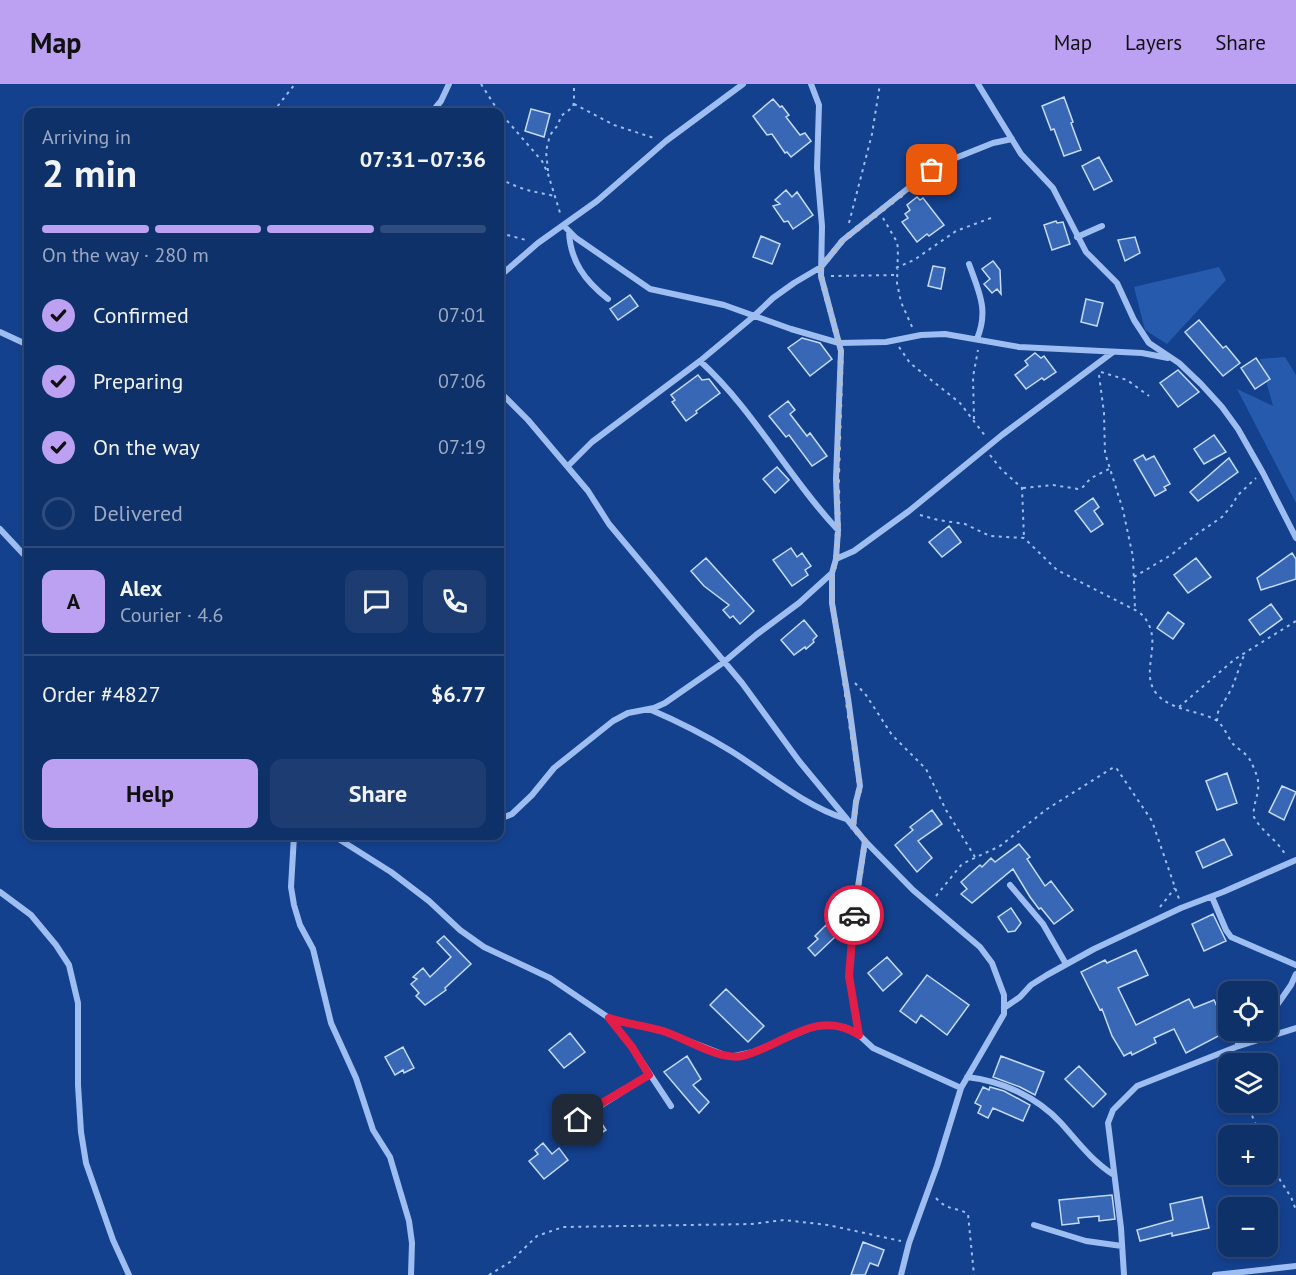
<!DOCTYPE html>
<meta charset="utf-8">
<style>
:root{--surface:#0f316a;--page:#1d3d72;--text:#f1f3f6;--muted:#9ba9c1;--line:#2f4c7e;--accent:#bca0f2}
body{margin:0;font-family:"PT Sans",sans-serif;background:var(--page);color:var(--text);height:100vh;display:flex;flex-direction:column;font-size:22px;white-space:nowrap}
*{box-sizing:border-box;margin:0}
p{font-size:20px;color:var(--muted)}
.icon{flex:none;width:33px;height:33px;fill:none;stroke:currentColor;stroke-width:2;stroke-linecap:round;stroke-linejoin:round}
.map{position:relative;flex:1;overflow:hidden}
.details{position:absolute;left:24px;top:24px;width:480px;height:732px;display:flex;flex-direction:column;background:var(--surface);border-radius:12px;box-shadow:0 3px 9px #0003,0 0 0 2px var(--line)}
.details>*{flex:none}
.tools{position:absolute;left:1218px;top:897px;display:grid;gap:12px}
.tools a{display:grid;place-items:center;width:60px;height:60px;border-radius:12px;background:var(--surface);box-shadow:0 3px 9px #0003,0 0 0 2px var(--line);font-size:30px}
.pin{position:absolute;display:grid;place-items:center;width:51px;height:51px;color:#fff;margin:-26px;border-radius:12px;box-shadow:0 3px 9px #0006}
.courier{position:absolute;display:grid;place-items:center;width:60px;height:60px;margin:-30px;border:4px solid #e11d48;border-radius:50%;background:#fff;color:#222;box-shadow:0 2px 8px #0007}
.overview em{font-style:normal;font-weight:700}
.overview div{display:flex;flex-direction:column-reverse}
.overview{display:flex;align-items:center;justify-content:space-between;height:102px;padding:0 18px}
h1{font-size:39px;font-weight:700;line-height:45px}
.bar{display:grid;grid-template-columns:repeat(4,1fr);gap:9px 6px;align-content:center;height:72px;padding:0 18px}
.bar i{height:8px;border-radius:4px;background:var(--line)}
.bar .on{background:var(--accent)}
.bar p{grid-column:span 4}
.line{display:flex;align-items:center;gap:15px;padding:0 18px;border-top:2px solid var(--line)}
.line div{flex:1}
.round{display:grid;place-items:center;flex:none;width:63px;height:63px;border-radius:12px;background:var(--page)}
ol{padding:0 18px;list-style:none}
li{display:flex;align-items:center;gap:18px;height:66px}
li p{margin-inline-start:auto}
li .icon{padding:6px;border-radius:50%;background:var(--accent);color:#111;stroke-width:4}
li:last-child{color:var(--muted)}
li i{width:33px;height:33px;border:3px solid var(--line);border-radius:50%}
.cta{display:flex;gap:12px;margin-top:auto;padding:12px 18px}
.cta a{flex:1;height:69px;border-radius:12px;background:var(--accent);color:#111;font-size:24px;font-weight:700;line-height:69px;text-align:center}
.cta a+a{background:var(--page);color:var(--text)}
header{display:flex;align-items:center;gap:36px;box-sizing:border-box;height:84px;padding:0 30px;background:var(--accent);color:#111}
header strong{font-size:28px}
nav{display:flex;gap:33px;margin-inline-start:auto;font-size:21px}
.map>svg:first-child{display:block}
</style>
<header>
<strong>Map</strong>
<nav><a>Map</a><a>Layers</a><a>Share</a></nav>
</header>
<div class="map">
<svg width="1296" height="1191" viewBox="0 0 1296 1191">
<rect width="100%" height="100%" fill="#14418e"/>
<!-- green -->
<path fill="#265aad" d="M1219,183L1226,196L1167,260L1145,246L1134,203Z
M1285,273L1296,291V419L1237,305L1273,322L1260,275Z"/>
<!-- building -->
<path fill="#3868b5" stroke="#c5dafc" stroke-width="1.5" d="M1064,13L1073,38L1071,39L1081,66L1064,72L1054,45L1051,46L1042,22Z
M773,15L780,23L782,22L789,31L786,33L800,51L805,49L811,57L791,73L787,68L785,69L772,50L767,51L753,32Z
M531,25L550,30L544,53L525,47Z
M1099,73L1112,97L1094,106L1082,82Z
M786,106L792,113L797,108L813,131L793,145L788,137L784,138L773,122L780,120L775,116Z
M917,113L920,116L923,114L944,141L929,152L927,150L917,158L902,138L908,134L905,130L910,126L907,121Z
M1056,137L1057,139L1063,138L1070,160L1052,166L1044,141Z
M761,152L780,160L772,180L753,173Z
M1135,153L1140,169L1125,177L1118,156Z
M993,177L1000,186L1001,210L997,205L992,209L984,200L990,195L982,185Z
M933,182L945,184L941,205L928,202Z
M630,211L638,222L618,236L610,225Z
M1086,215L1103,219L1097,242L1081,238Z
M1199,236L1223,264L1226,262L1240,279L1223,292L1185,248Z
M802,254L820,259L832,275L810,292L788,264Z
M1035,269L1041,274L1044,272L1056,288L1044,296L1042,294L1026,305L1015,291L1028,281L1025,277Z
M1256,274L1270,295L1255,305L1241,284Z
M1178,286L1199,308L1178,323L1160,299Z
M698,291L702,296L709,295L720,309L696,327L697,329L686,337L672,318L675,316L671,311Z
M788,317L795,326L790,330L807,352L810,349L827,372L812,382L789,351L786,353L769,332Z
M1214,351L1226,368L1204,380L1194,365Z
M1143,371L1146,376L1154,372L1170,400L1164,403L1166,406L1155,412L1134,376Z
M1229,374L1238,388L1198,417L1190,408Z
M777,383L789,396L775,409L763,395Z
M1093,414L1099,423L1094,427L1103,440L1091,448L1075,427Z
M949,442L961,458L942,473L929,458Z
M791,464L797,473L802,469L811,482L805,486L808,491L792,502L773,476Z
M1292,469L1296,475V495L1261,506L1257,494Z
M706,474L754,527L740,540L733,532L730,534L723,526L729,521L704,502L691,487Z
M1196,474L1211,493L1188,509L1174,491Z
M1271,520L1282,535L1260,551L1249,536Z
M1168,528L1184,540L1173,555L1157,544Z
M804,536L817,552L813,556L814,558L806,565L805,563L794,571L781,556Z
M1227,689L1237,719L1217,726L1206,697Z
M1282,702L1296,708L1284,736L1269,728Z
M932,726L942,740L918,757L932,774L917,788L895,761L913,746L910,743Z
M1224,755L1232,771L1203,784L1196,768Z
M1019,760L1030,773L1027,775L1045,802L1051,797L1073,826L1054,840L1041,824L1039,825L1030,813L1013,785L972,819L961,810L967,805L961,798L980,781L982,783L991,774L995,778Z
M1011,824L1021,839L1015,847L1008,848L998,833Z
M1213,830L1226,857L1204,867L1192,840Z
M826,841L836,852L815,872L808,864L818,855L815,852Z
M444,852L471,880L445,904L446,906L425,921L416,912L419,909L411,900L417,895L413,893L423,884L430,893L451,873L437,858Z
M1136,866L1148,891L1118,904L1136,941L1189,915L1194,924L1214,916L1228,947L1186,969L1174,945L1154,954L1156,959L1132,971L1131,968L1124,972L1112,952L1102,925L1100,926L1081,888L1105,876L1107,879Z
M887,873L902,890L883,907L868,889Z
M927,891L969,921L947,951L921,931L916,939L900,927Z
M726,905L764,942L748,958L710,921Z
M570,949L585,968L564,984L549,966Z
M403,963L414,984L404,989L403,986L395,991L385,973Z
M687,972L701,995L693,1001L709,1018L699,1029L664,988Z
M1001,972L1044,988L1035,1011L1020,1003L993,993Z
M1079,982L1106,1010L1093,1023L1065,995Z
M983,1003L989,1006L990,1003L1004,1007L1030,1021L1023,1037L993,1024L988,1034L978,1029L981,1022L975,1019Z
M596,1031L606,1046L585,1059L575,1042L581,1040Z
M543,1059L552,1070L559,1064L568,1076L544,1095L529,1077L538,1070L535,1066Z
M1112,1111L1115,1135L1099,1137V1132L1078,1134L1079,1139L1062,1141L1059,1116Z
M1202,1113L1209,1144L1172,1152V1149L1140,1157L1137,1146L1173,1136L1170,1120Z
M863,1158L884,1166L878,1182L870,1179L865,1191H851Z"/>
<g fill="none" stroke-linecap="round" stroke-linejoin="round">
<!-- path -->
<path stroke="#9ebef1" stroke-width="2" stroke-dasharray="3 4.5" stroke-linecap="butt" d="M481,0L497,25L542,77L548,90L561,132
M574,20L614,41L654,54
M273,28L295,0
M548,87L546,67L550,51L558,41L561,32L573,23L574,18V0
M500,94C517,105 535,108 555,112
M883,134L897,158L898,165L897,199L901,218L913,245
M849,139L872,50L880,0
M500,149L526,156
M896,184L914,176L956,147L991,134
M831,192L897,191
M899,263L910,279L960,319L986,353
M1101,288L1127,296L1149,312
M1099,291L1104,329L1105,369L1123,426L1133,473L1135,526
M974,335L973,293L978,266
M990,371L1001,385L1022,404L1024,454
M1023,404L1053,401L1078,405L1082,404L1091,394L1109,385
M920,431L938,436L965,440L990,452L1024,454L1057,486L1139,528C1168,553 1138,586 1156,609C1169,626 1196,626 1214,635C1223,639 1227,652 1233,660C1238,665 1246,669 1250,676C1253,682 1257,690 1258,697C1260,710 1252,721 1254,733C1261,747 1277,756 1285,770
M1134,493L1171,471L1197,450L1222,433L1233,420L1237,412L1256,394
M855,599L866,611L892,651L926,685L946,726L975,773
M1179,623L1235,575L1296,537
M1217,637L1218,628L1232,604L1244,571
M936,812L962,780L1000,762L1047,725L1114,683L1117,685L1152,737L1179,815
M1160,823L1175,804
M1246,1018L1261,1052
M1268,1067L1280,1096L1291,1113L1296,1126
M936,1114C949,1128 955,1122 968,1130L974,1191
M489,1191L510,1178L537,1152L563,1143L752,1140L784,1136L828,1141L901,1157"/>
<!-- minor -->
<path stroke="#9ebef1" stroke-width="6" d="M978,0L1021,70L1053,104L1086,168L1117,199L1134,236L1149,259L1179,279L1201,300L1222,323L1238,345L1263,389L1296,454
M432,28L441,17L449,0
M564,142L576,154L650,205L724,221L791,245L839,259L886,258L921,251L945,250L1019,263L1142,269L1168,274
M569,147C570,177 585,197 608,215
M1077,153L1102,142
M969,180C979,208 989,226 977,255
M500,192L538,159L597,117L666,57L743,0
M0,248L28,261
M700,277C754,326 788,393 838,446
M500,308L528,336L588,407L609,440L742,599L799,677L865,757L913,806L980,863L992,879L1004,911V930L961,1004L937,1082L909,1159L901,1191
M568,382L592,358L700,277L754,232L773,214L794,199L821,183L843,156L921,94L943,79L993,59L1012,55
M0,445L28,475
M836,475L854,467L909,427L1002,351L1113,268
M832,490V519L848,614L860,702L856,718L853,743
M649,625C677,637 705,651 731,667C768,690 804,722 846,735
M500,735L512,730L532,711L554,684L613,637L628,629L654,624L665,619L724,578L756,551L799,519L832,489L836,475L838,446L836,395L841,267L821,192L822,142L817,84L819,21L811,0
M294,752L291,803L294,821L300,841L313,865L331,939L356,994L373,1046L390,1073L409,1137L412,1159L411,1191
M334,752L391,788L429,817L460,846L484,863L550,894L609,934L621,938L660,946L730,973L753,968L813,943L830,941L847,944L859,951
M865,757L854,829L849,892L859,951L873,964L961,1004
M1010,801L1043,840L1066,880
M0,808L31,831L56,861L69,881L78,919V1001L81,1048L86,1079L113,1156L129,1191
M1212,813L1226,846L1231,853L1296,881
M1004,924L1020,913L1031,901L1047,891L1094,865L1181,824L1223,808L1296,776
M610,934L632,963L671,1022
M1268,934L1291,901L1296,890
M1238,960L1255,946
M967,993C1002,997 1037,1013 1061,1039C1078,1058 1092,1077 1114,1091
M578,1036L649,991
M1034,1141L1086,1157L1122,1162
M1124,1191L1121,1144L1108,1039L1113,1026L1137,1002L1236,963L1296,944
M1215,1191L1296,1182"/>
</g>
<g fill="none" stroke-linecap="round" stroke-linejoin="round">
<!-- done -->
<path stroke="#adbcd7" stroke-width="6" stroke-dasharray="0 10.8" d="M854,831L865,757L853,743L856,718L860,702L843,584L832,519V489L836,476L838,446L837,395L841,267L821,192V183L843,156L932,86"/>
<!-- route -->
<path stroke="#e11d48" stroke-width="8" d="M578,1036L592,1025L649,991L632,963L609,934C627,940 645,942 663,947C685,954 720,977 742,972C782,963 816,923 859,951L849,892L854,831"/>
</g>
</svg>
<div class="tools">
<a><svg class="icon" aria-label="locate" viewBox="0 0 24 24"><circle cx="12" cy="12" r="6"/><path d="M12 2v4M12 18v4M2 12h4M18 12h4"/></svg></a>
<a><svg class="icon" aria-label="layers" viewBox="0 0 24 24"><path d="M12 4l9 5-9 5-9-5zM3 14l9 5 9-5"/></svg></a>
<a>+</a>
<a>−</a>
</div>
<div class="pin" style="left:932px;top:86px;background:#ea580c"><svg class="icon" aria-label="bag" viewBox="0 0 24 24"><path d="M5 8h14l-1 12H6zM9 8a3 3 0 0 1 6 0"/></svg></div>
<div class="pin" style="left:578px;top:1036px;background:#1f2937"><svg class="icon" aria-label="home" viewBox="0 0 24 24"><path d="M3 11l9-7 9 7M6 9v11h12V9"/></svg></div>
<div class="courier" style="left:854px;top:831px"><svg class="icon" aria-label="car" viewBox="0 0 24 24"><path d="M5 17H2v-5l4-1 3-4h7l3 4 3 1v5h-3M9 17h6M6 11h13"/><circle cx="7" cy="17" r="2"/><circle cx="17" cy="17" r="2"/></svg></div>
<section class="details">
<div class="overview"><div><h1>2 min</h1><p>Arriving in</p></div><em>07:31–07:36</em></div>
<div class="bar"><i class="on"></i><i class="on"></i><i class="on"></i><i></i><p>On the way · 280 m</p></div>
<ol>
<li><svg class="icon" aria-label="check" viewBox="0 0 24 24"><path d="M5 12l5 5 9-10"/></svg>Confirmed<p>07:01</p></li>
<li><svg class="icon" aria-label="check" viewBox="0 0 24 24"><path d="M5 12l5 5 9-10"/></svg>Preparing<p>07:06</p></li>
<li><svg class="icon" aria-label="check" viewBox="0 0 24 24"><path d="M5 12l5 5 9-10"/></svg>On the way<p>07:19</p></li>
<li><i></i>Delivered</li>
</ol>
<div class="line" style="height:108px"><b class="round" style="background:var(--accent);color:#111">A</b><div><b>Alex</b><p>Courier · 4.6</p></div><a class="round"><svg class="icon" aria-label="chat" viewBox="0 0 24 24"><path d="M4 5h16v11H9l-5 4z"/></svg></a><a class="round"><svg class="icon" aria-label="phone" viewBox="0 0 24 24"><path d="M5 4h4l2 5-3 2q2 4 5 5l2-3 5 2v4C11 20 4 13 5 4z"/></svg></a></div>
<div class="line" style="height:78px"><div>Order #4827</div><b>$6.77</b></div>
<div class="cta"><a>Help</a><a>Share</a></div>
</section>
</div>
